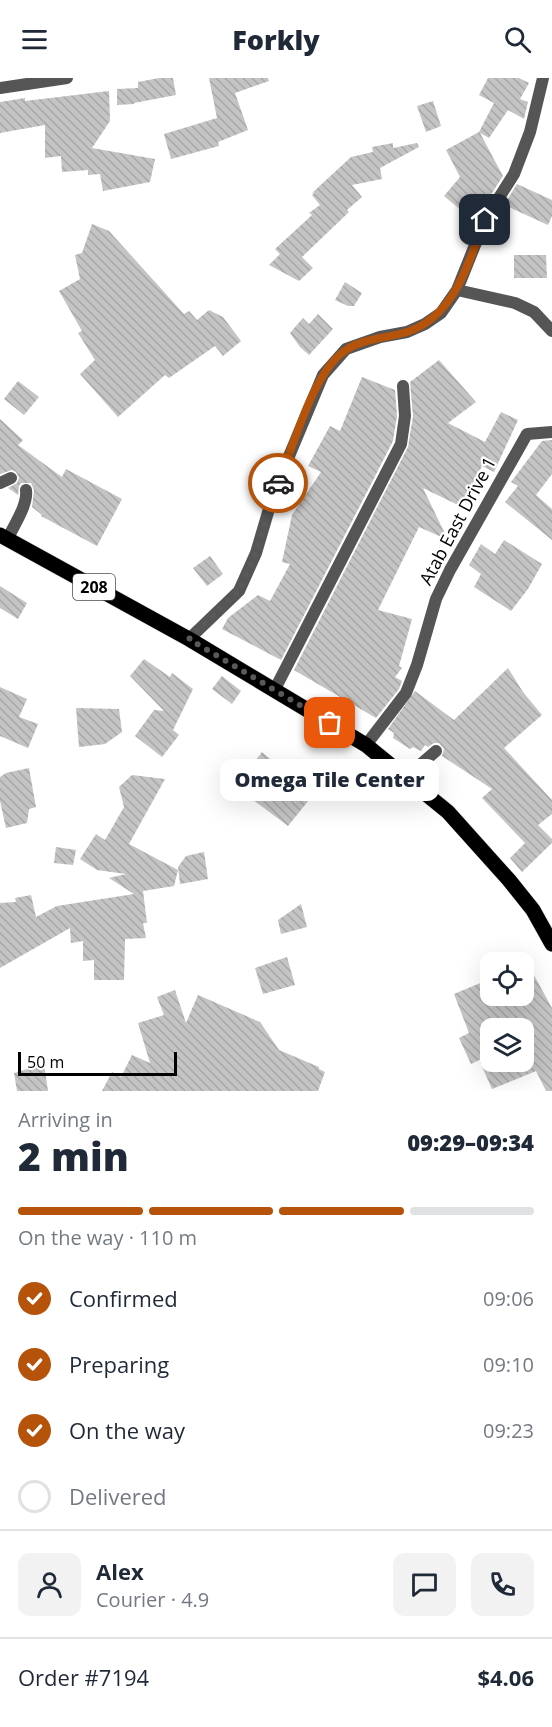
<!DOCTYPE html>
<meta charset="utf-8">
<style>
:root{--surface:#fff;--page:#f2f2f3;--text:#1f2937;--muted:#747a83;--line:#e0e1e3;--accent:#b45309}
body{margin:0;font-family:"Open Sans",sans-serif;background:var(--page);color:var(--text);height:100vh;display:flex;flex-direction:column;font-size:22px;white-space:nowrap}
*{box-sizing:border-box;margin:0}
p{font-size:20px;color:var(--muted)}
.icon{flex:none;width:33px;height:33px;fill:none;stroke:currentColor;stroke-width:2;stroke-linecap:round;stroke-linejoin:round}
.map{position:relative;height:1013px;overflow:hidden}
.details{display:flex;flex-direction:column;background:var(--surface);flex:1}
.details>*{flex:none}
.controls{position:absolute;left:480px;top:874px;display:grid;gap:12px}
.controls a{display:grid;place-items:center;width:54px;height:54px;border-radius:12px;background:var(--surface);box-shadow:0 6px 24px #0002;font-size:30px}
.scale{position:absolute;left:18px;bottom:15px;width:159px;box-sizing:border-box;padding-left:6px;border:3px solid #000;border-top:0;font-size:16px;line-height:21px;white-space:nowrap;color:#000;-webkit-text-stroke:4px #fff;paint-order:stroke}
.pin{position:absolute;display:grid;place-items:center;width:51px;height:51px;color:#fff;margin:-26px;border-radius:12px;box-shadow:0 3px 9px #0006}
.courier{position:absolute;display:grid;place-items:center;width:60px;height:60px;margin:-30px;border:4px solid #b45309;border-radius:50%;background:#fff;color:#222;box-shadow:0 2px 8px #0007}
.bubble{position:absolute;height:42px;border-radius:12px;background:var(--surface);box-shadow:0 6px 24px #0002;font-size:20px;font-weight:800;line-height:42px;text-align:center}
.summary em{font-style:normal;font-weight:800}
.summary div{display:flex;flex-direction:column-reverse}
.summary{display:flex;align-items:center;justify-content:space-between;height:102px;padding:0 18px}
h1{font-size:39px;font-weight:800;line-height:45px}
.bar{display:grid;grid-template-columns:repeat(4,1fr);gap:9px 6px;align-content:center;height:72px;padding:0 18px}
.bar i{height:8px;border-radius:4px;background:var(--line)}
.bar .on{background:var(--accent)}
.bar p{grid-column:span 4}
.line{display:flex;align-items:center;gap:15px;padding:0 18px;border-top:2px solid var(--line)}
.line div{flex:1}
.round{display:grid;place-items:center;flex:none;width:63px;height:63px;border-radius:12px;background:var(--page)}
ol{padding:0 18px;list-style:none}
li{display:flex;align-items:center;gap:18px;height:66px}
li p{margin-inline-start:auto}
li .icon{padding:6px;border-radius:50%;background:var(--accent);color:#fff;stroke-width:4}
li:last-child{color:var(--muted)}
li i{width:33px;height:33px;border:3px solid var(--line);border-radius:50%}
header{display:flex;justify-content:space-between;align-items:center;height:78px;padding:0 18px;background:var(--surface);font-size:27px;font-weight:800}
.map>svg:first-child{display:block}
</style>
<header><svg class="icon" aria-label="menu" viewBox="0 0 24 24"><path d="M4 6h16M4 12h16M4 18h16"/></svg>Forkly<svg class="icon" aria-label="search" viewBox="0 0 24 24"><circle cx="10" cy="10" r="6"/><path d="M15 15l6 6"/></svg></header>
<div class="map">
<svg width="552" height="1013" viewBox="0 0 552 1013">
<defs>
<pattern id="building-back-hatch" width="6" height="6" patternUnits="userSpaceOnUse" patternTransform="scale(1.5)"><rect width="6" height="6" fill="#c4c4c4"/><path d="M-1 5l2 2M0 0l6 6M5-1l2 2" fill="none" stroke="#a7a7a7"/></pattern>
</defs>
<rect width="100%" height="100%" fill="#fff"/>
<!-- building -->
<path fill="url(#building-back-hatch)" d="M159,0H173L176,17L134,25V26L117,27V11L138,10V4Z
M209,0H268L269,3L235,15L248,52L218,64L219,68L171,81L164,56L217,40Z
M488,0H519L529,5L520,21L528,24L524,41L508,32L489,60L480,55L503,98L475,141L468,138L444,118L460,99L446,72L479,54L494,25L479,17Z
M109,13L110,43L92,70L155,81L150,104L103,113L100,96L88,97V92L62,94L61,78L45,80V47L0,55V24L25,20V23Z
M433,23L441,48L426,54L417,28Z
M393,65V70L417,65L419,69L380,90L382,101L352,107L362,119L347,132L349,134L302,179L313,190L299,203L269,187L280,176L275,171L312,137L309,135L320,127L312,117L315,114L312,115L351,79L373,74L372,69Z
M517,106L552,122V138L548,147L504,127Z
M92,146L109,153L184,236L189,233L197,242L209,232L223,239L241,263L223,278L215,268L169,300L165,297L118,339L80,296L95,282L78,255L82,253L59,213L80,201L75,177L82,175Z
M514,177H546L547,200H514Z
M345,204L362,215L354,228H348L335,222Z
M318,236L333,251L309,277L300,269L290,255L303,240L309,246Z
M439,282L476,324L448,345L485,364L501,334L518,342L494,394L482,388L463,425L459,424L458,427L423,410L448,462L419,449L378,532L412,541L399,588L402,590L395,599L402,603L399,611L376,640L294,592L408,369L413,338L410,304Z
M362,299L395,312L397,338L393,363L281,582L222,551L228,540L258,517L270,523L290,486L282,484L292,437L321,394L308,388L330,348L340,353Z
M18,303L39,319L24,337L4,321Z
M0,341L23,362L18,367L62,399L66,391L122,421L97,468L41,438L42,437L32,429L34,412L31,405H21L19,408L18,417L8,410L17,405L19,400L16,394L12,392L0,396Z
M552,362V396L536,417L552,431V462L505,424L518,408L511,404L542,363Z
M504,462L542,486L528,511L511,533L474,509L481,496L469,487L481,466L495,476Z
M210,478L223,496L207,508L193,490Z
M0,508L27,525L18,541L0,530Z
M144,581L170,599L172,595L193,611L173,652L179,657L162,679L135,658L154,632L164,633L130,598Z
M508,590L523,614L542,637L504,670L552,722V736L538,747L552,761V765L522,794L510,780L525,765L482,720L492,711L442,678L444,671L439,665H434L428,669L425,667L421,673L413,669L410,671L393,660L394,655L388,651L415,613L454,642Z
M222,598L241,613L232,626L212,611Z
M0,609L27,621L19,639L38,646L28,670L0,658Z
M76,630L119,631L122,654L105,666L79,669Z
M262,674L313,717L288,748L236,709Z
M29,690L36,729L29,731L27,745L6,750L0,723V699L6,695Z
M132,697L165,701L129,766L178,792L174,808L143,813L147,845H143L146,860L125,861L124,902H94V882L83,883V863L71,865L70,850L0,890V825L16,824L15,820L31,817L36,839L57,828L134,816L109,800L126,796L97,792L80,781L96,756L105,762L124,729L119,709Z
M56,769L76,772L73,787L54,785Z
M204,774L208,801L180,806L178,789L186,778Z
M301,826L307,849L281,856L278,842Z
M287,879L295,907L263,916L255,890Z
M524,879L552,930V1013H546L536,993L492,1011L480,984H524V979L532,973L524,957V951H490V977L471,986L459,960L469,955L454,916L490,901V918H524Z
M175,912L186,945L198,917L260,944L279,972L319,989V991L325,994L318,1013H102L112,994L121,999L132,977L150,985L138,945L164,937L157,919Z
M44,986L48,1013H17L14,995Z"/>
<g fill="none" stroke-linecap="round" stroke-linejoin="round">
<defs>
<path id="primary" d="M0,457L189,561L366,667L448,734L509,802L533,832L552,866"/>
</defs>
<!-- primary casing -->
<use href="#primary" stroke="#dbdbdb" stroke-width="16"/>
<!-- lane -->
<path stroke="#555" stroke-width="12" d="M0,405L11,400
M8,460C14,447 28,427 26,412
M275,611L401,366L405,338L403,308
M405,700L436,673"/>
<!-- street -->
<path stroke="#555" stroke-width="12" d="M0,10L67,0
M457,212L515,225L534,234L552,253
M189,561L239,513L256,475L274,414L323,297L346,271L380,259L407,254L425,246L441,235L457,212L485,142L514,96L530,54L543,0
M366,667L406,615L417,587L436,521L450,492L527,356L552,354"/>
<!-- primary -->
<use href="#primary" stroke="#000" stroke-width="15"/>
</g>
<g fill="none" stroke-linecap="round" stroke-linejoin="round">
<!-- done -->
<path stroke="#595959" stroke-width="6" stroke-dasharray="0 10.8" d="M278,405L256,475L239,513L189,561L330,645"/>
<!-- route -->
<path stroke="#b45309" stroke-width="8" d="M278,405C294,368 313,293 346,272C364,260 388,260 407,254C456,238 468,184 485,142"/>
</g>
<g text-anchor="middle" stroke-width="4.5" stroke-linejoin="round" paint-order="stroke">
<!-- shield labels -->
<rect fill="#fff" stroke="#4c4c4c" stroke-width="1.5" x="73" y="496" width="42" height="26" rx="4.5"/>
<g font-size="16" font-weight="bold" fill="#000">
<text x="94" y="515">208</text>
</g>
<!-- street labels -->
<g font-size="18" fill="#000" stroke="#fff">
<text transform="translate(458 443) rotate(-62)" y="6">Atab East Drive 1</text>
</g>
</g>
</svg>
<div class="controls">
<a><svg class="icon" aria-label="locate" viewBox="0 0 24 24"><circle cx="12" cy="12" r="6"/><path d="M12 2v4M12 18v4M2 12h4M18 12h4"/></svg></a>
<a><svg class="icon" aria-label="layers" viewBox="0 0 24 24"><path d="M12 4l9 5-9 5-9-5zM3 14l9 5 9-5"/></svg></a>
</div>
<div class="scale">50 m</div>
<div class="pin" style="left:330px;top:645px;background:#ea580c"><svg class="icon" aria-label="bag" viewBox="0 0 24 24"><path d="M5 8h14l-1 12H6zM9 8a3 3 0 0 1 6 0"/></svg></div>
<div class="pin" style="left:485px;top:142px;background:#1f2937"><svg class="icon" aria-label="home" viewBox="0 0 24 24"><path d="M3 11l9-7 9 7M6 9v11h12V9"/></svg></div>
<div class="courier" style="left:278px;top:405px"><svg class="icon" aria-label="car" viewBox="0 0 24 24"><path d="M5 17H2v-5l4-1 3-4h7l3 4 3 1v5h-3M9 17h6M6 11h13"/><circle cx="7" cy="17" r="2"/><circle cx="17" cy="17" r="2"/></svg></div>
<div class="bubble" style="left:220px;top:681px;width:219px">Omega Tile Center</div>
</div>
<section class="details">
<div class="summary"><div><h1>2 min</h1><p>Arriving in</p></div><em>09:29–09:34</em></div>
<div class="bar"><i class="on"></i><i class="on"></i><i class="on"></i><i></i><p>On the way · 110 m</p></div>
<ol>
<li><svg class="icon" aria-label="check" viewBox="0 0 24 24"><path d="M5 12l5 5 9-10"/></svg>Confirmed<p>09:06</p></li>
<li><svg class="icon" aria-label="check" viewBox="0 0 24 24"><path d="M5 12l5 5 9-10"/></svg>Preparing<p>09:10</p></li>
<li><svg class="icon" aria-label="check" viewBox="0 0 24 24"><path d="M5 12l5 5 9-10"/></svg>On the way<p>09:23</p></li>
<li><i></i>Delivered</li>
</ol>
<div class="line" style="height:108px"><a class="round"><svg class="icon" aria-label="person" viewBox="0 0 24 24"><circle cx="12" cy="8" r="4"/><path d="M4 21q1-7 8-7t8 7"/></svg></a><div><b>Alex</b><p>Courier · 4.9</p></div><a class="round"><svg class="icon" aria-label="chat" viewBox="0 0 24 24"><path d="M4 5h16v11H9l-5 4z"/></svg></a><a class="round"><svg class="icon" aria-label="phone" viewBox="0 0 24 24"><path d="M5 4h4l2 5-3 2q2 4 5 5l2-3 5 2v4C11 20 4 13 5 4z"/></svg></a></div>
<div class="line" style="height:78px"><div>Order #7194</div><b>$4.06</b></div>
</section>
